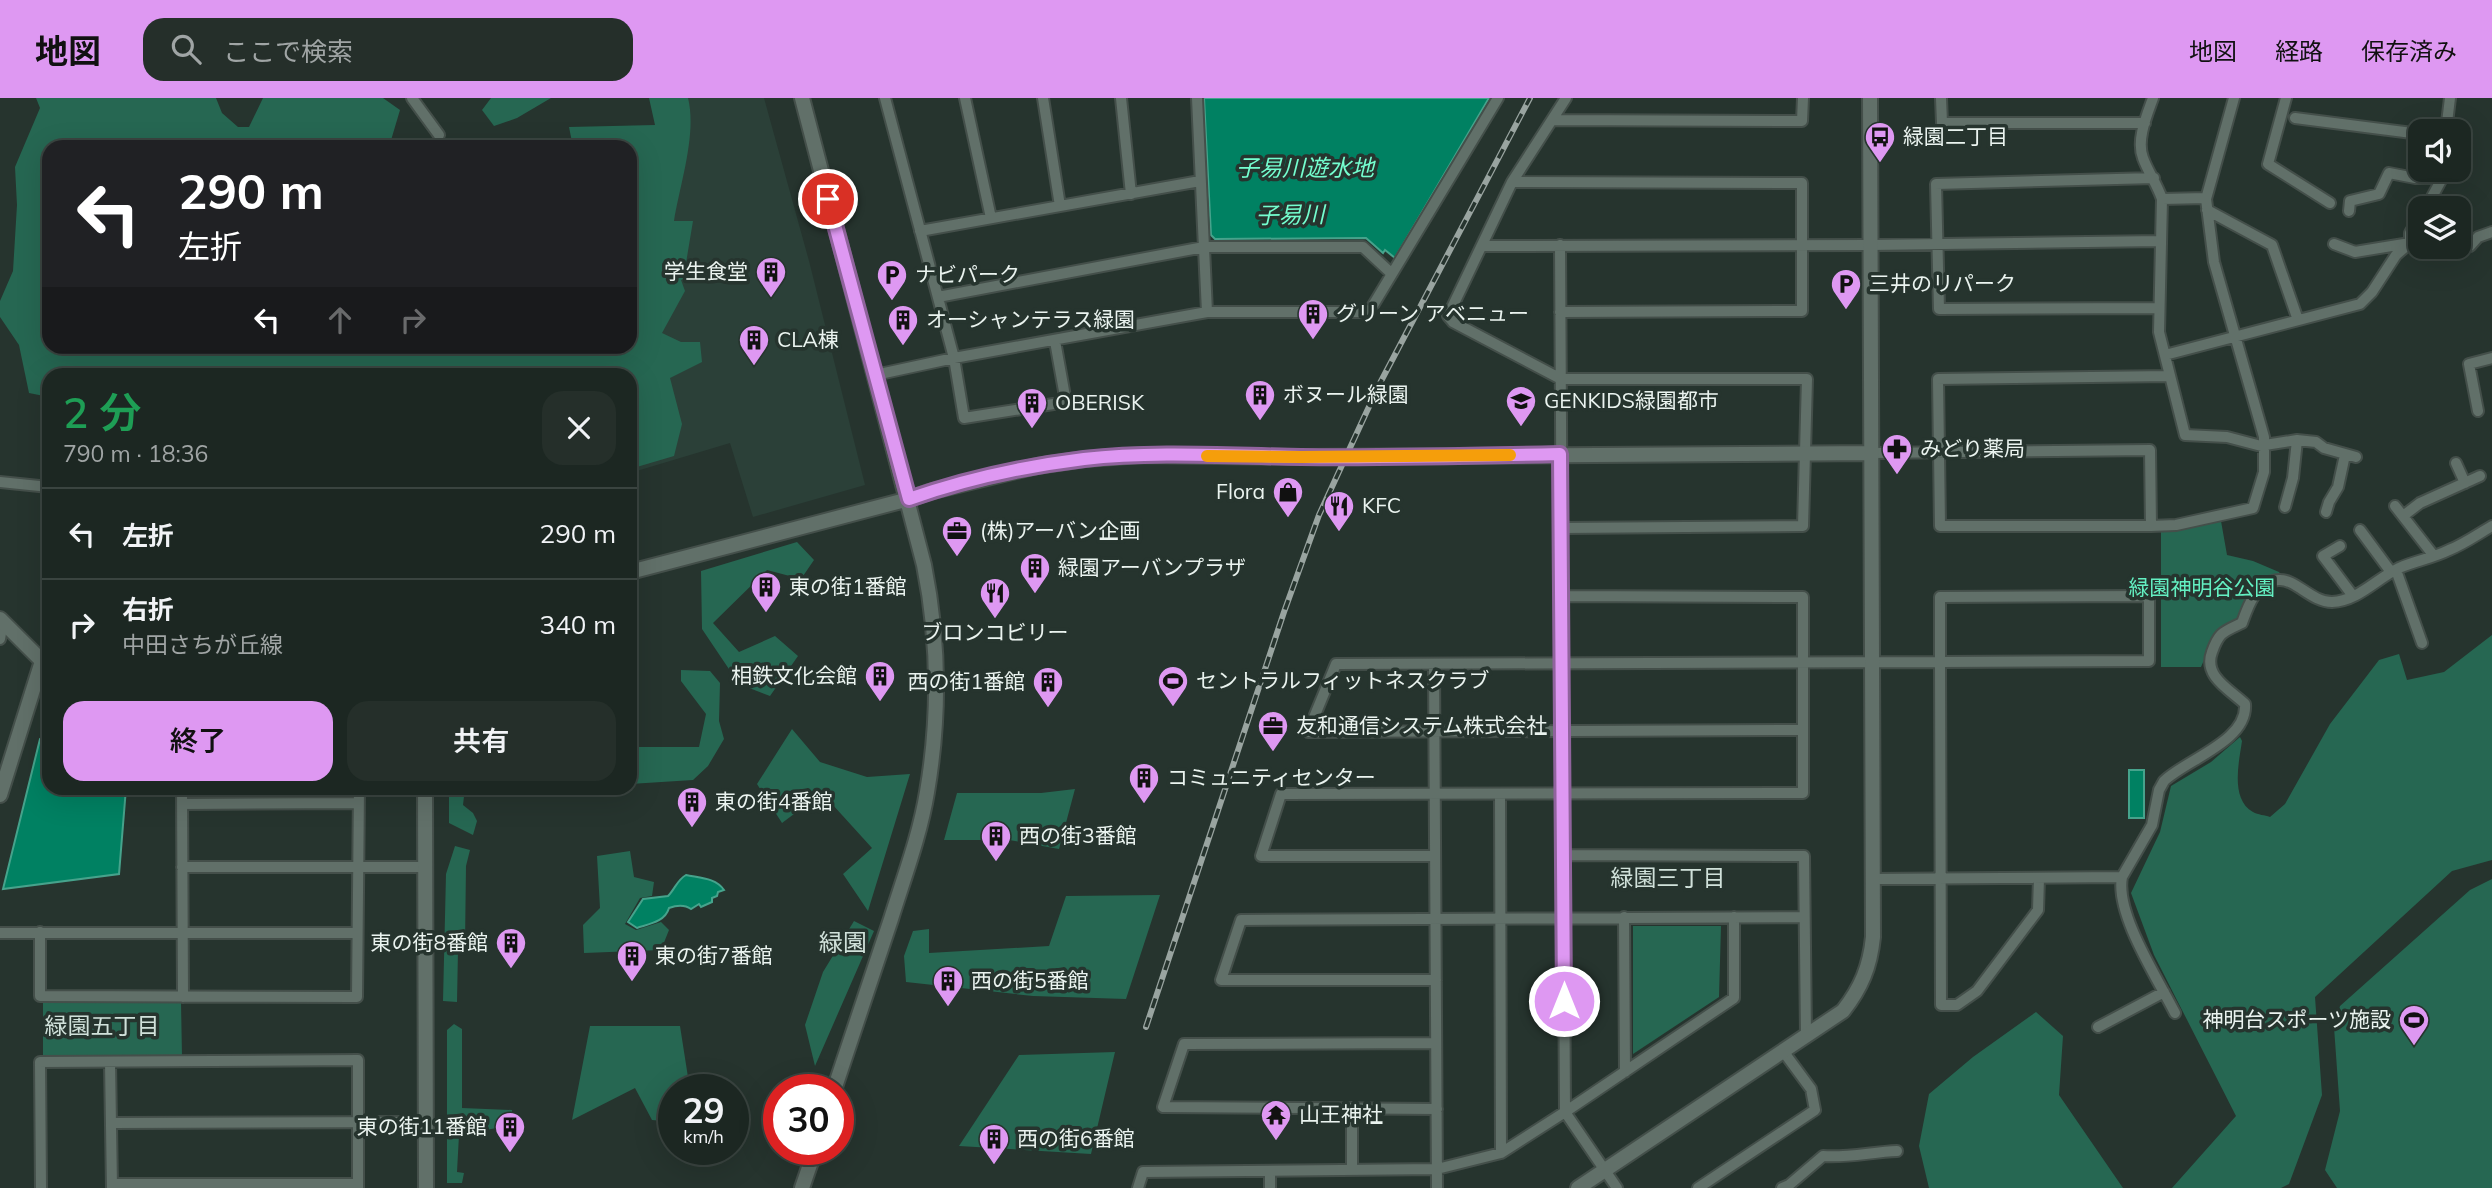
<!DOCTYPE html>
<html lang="ja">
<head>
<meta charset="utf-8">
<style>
  :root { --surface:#1c2722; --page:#252f2a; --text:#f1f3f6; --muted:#a0a5a5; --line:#3a4440; --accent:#de98f2 }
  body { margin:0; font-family:Mulish,"Noto Sans JP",sans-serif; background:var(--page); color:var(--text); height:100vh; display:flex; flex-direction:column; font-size:26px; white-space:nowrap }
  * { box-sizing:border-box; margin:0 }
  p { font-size:23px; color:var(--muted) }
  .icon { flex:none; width:38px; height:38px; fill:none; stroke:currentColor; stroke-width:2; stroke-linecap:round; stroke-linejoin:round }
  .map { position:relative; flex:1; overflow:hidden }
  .drawer { position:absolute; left:42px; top:270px; width:595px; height:427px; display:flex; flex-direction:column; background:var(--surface); border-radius:21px; box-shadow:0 7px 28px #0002,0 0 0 2px var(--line) }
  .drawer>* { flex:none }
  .banner { position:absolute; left:42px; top:42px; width:595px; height:214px; border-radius:21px; box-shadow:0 7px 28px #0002,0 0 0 2px var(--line); background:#202124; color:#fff; overflow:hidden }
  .controls { position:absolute; left:2408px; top:21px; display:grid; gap:14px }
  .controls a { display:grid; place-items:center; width:63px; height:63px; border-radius:14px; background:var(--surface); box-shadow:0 7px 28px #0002,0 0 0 2px var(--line); font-size:35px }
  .speed { position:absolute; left:658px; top:976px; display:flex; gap:14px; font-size:35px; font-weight:700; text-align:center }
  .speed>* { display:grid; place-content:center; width:91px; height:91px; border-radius:50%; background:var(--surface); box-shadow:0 7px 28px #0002,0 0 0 2px var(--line); line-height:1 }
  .speed small { font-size:18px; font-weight:400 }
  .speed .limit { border:10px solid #d22; background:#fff; color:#111 }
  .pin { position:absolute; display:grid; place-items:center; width:60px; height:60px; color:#fff; margin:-30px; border:4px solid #fff; border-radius:50%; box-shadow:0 2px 7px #0007 }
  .me { position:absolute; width:77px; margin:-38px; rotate:0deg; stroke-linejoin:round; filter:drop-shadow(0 0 5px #0008) }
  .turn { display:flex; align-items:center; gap:24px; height:147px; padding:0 21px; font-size:32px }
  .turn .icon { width:91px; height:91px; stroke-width:2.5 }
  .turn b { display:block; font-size:49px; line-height:60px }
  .lanes { display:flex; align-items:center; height:66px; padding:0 21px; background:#0003; justify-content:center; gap:35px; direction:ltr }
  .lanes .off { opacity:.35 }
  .round { display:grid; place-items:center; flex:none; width:74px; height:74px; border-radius:21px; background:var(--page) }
  .overview { display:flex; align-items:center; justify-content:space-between; height:119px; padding:0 21px }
  h1 { font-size:42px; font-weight:600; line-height:52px; color:#1e9e55 }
  .primary-button { display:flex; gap:14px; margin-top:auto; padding:14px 21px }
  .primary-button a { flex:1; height:80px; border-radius:21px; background:var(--accent); color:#111; font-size:28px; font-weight:600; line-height:80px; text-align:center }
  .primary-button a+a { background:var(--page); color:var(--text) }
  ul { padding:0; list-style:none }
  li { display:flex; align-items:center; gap:21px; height:91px; padding:0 21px; border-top:2px solid var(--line) }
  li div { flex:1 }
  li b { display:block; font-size:26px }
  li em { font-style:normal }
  header { display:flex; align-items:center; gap:42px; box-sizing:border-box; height:98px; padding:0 35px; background:var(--accent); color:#111 }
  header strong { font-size:33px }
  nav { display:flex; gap:38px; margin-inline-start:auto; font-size:24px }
  .search { width:490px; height:63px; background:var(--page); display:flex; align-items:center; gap:18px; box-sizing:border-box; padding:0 24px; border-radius:21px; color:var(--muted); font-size:26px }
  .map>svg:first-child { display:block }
  .built { fill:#2b4038 }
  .green { fill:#266752 }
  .water { fill:#008162; stroke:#46a38c; stroke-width:2 }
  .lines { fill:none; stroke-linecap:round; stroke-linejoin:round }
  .minor-casing { stroke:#444f4a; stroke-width:14 }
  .tertiary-casing { stroke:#444f4a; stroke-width:18 }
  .minor { stroke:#617069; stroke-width:10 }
  .tertiary { stroke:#617069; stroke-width:14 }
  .rail-casing { stroke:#99a4a0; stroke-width:6 }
  .rail { stroke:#26342e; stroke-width:3.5; stroke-dasharray:10; stroke-linecap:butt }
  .route-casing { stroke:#90639d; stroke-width:18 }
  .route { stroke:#de98f2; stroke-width:12 }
  .slow { stroke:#f59e0b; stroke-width:12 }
  .labels { text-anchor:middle; stroke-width:7; stroke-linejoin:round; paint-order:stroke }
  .poi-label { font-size:21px; fill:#eaf3ef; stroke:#26342e; text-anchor:start }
  .park-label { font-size:21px; fill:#63efc1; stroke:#26342e }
  .water-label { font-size:23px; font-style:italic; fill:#74fecf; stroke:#26342e }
  .neighbourhood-label { font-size:23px; fill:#d0e1da; stroke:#26342e }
  .quarter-label { font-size:24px; fill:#d0e1da; stroke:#26342e }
</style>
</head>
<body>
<header>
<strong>地図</strong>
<div class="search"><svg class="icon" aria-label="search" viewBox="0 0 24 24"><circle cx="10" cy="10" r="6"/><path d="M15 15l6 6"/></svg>ここで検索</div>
<nav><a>地図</a><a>経路</a><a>保存済み</a></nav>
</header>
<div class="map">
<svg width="2492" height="1090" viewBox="0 0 2492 1090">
  <rect width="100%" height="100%" fill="#26342e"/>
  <path class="built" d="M659,0h105l45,163 56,224 -112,32 -23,-74 -100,30v-99h-32l32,-28 26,-163z"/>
  <path class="green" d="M36,0h180l6,15 16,14h11l14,-29h120l17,12 -11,37h-340v199h581v-199h-48l-10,-5 -3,-15 86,-2 -6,-27h39c9,36 -8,86 -14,123h19l-7,42 5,13 -10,4 4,11 -23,42 19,9h19l2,20 -32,16 12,46 -8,32 -44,13v-95h-325l-13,-7 -7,7h-236v23l-20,-4 -10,-48 -19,-28v-16l13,-30 4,-66 -2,-38 25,-59z
    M491,0h60l-34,20 -23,8 -12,-16z
    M2221,423l6,34 26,6 26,11 2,3 -30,16 -13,28c-33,16 -23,19 -37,48h-40v-136z
    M797,444l17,18 -13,19 -34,-9 -54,53 26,29 36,-16 23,20 -28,40 -31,-12 -37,-55 -1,-58z
    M2492,537v225l-40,11 -137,126 7,98 -33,89 -8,4h-109l64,-72 -82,-161 -23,-62 29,-61 11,-46 40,-24 29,-25 2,4c-3,21 -12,58 11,71 5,3 12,3 17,5l15,-13 45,-80 49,-64 20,-6 8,26 37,-8z
    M681,572l29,1 10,12 -1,38 5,18 -16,27 -15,14 -63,4v-37h69l7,-33 -25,-33z
    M792,631l28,33 47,15 43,-3 -42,137 -25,-37 29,-26 -50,-55 -40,30 -25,-39z
    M449,690h16l-2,17 10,8 4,8 -4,14 -24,-12z
    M1075,691l-16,60 -50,-9h-65l13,-47h84z
    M455,748l15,4 -4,16 -1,78 -7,6 -1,52 -14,-1 3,-127z
    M630,753l4,26 20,5 -2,14 -12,2 -15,26 11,6 25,-8 8,8 -8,20 -77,3 -1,-28 17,-17 -3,-52z
    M2492,781v309h-155l-12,-18 15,-59 -6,-84 6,-21 130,-116z
    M1160,797l-34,104 -93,-3 -127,-14 -2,-26 9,-25 16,-2v24l120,-7 17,-50z
    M854,823l20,10 -59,135 -10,-41 18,-53z
    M1633,828h88l-2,71 -86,57z
    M43,903l138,1 1,54 -139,1z
    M2036,914l27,24 -4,59 64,93h-194l-10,-42 10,-52 44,-37z
    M454,926l8,5v79l50,2v15l-53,10 -2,37 7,1 -2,10h-15v-153z
    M590,928h90l10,64h-16v32l-22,-2 -17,-32 -63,32z
    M1115,954l-24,102 -132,-8 60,-91z"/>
  <path class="water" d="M1204,0h285l-94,160 -10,-8 -2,3 -17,-15 -151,1 -4,-4z
    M49,633v57h77l-7,86 -116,15 37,-150z
    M2129,672h15v48h-15z
    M686,777c14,3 30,3 38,15l-6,2 -1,4 -5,2v4l-11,5 -2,-3 -8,5c-7,-5 -14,-4 -22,-1 -4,14 -20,16 -32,20l-9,-6 15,-23 25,-3c7,-7 9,-16 18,-21z"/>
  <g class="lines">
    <g class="minor-casing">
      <path id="minor" d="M412,0l27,37
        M885,0l69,260 10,60 102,-16 -11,-61
        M965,0l26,120
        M1043,0l17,108
        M1121,0l10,96
        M1197,0l10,214
        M1941,0l1,25h203
        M2153,0c-6,17 -17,42 -10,60 5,14 14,26 19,41l-3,133 26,103 42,2 38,10
        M2286,0l-18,66 62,39
        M2295,20l125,16
        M1552,22l250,1 1,-23
        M2446,33l4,-33
        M2154,80l-218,6 3,125 220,-1
        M1512,84l290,1v128l-242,1
        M2162,101l44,-1
        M2426,110l19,-35
        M2207,112l65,35 26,75
        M2349,113l1,-10 29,-7 10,-21 26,5 28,-1
        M920,133l280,-50
        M2334,146l21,8 55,-9v-10l10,-17
        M1560,147l5,867 52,76
        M1482,148l388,-1 290,-4
        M2459,148h11l8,-9 14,-5
        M938,199l266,-50h159l29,27
        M2165,257l195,-51 12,-12 24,-37 14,-12h10
        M875,277l79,-17 253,-46h162l129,-214
        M2170,278l-232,3 2,147h211l25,-1 77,-17 11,-36v-35l-50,-175 -8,-63 28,-101
        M2478,313l-9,-47 23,-6
        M2265,347l32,-5 19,2 8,6 32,9
        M1871,355l279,-3 1,76
        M2456,365l9,20
        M0,384l49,5
        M2395,408l39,50
        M2285,409l8,-29 4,-38
        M2326,414l3,-10 9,-15 7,-32
        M2403,418l17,-13 60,-27
        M1561,430l242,-2 4,-147h-246l-108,-57 -5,-6 64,-134 54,-84
        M2360,432l31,42
        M2340,448l-17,10 30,40
        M2396,472l26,73
        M2149,498v65l-209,1v-65z
        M0,541l3,-17
        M1434,566l3,524
        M1803,632l-495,2 28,-68 604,-2 1,343h16l20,-14 61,-81 1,-32
        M182,690l1,209
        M1500,696l1,359
        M182,706l176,-1
        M1563,757l241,1 2,180
        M1435,758h-174l20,-62 522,-1v-196l-242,-1
        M182,769h243
        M1872,781l250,-2
        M1624,819l1,155
        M40,834v64l317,1 2,-209
        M0,835h357
        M1436,882h-215l20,-60 563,-3
        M2175,915c-17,-34 -60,-99 -53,-136l30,-52 7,-35 5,-9c23,-22 84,-40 81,-77 -16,-15 -42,-28 -33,-52 7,-20 11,-20 30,-29 6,-17 14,-41 36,-43 17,-2 33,22 54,22 26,-1 44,-23 67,-34 16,-7 34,-10 50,-18 15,-6 29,-16 43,-24
        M2098,929l66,-35
        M1436,945l-252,1 -21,63 274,2
        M110,964l2,126
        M112,1025l314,-1
        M1352,1072v-62
        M1270,1073v17
        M112,1086h246
        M41,1090l-1,-126 318,-2v128
        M1138,1090l5,-16 294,-3 64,-16 64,-41 169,-114v-81
        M1698,1090l117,-78 -4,-21 -28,-38
        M1782,1090l7,-3 34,-29c24,2 49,-4 74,-5"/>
    </g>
    <g class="tertiary-casing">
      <path id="tertiary" d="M802,0l122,467c15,75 16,151 3,227 -7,43 -23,85 -36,127 -19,57 -38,114 -57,171
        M630,474l279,-73 20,-7 108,-26 48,-7 56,-4 160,2 570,-4
        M0,521l42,42h7
        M425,690l1,400
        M0,697l42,-134
        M802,1090l13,-38
        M1578,1090l265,-177c18,-23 27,-44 30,-74l-3,-839"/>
    </g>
    <use href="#minor" class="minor"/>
    <use href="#tertiary" class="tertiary"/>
    <g class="rail-casing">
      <path id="rail" d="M1146,929l138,-415 35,-97 60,-130 151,-287"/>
    </g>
    <use href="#rail" class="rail"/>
  </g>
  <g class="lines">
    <g class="route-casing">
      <path id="route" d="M828,101l81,300c54,-19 118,-33 175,-40 71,-8 145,-3 217,-2 86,1 173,-1 259,-3l4,547"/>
    </g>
    <use href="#route" class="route"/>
    <path class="slow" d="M1207,358l94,1 209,-2"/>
  </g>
  <defs>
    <g id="bus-pin" transform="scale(1.575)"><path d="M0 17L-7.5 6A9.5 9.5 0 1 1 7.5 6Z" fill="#de98f2" stroke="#26342e"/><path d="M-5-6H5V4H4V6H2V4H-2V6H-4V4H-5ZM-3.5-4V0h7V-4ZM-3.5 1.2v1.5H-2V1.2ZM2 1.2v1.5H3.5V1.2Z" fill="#111"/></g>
    <g id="building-pin" transform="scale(1.575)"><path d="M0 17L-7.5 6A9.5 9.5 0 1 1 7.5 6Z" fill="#de98f2" stroke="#26342e"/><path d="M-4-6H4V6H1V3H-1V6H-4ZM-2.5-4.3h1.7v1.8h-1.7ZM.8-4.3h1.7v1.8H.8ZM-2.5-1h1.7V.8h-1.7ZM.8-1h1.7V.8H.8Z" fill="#111"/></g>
    <g id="parking-pin" transform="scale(1.575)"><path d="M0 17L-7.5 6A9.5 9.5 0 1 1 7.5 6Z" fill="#de98f2" stroke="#26342e"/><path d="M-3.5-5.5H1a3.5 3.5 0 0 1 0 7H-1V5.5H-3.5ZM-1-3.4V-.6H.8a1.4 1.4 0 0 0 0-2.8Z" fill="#111"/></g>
    <g id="school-pin" transform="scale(1.575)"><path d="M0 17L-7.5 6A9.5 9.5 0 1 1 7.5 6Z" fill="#de98f2" stroke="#26342e"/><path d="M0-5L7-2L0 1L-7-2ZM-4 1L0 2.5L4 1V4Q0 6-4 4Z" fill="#111"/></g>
    <g id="pharmacy-pin" transform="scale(1.575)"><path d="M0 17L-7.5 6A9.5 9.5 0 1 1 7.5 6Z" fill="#de98f2" stroke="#26342e"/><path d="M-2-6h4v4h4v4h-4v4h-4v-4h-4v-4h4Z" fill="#111"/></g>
    <g id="shop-pin" transform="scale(1.575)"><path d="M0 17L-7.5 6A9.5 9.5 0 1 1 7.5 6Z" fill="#de98f2" stroke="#26342e"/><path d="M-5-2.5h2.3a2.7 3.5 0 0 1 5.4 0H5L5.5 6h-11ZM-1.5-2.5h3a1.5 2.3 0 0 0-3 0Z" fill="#111"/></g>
    <g id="restaurant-pin" transform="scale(1.575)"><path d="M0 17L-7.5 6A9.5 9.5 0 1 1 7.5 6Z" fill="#de98f2" stroke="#26342e"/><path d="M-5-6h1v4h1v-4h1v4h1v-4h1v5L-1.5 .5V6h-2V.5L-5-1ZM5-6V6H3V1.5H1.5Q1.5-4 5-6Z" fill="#111"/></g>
    <g id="office-pin" transform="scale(1.575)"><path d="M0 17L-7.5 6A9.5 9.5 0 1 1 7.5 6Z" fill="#de98f2" stroke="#26342e"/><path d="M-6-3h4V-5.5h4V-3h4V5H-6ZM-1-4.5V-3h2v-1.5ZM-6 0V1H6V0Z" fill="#111"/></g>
    <g id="stadium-pin" transform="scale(1.575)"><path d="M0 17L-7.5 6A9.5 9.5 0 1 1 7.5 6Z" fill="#de98f2" stroke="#26342e"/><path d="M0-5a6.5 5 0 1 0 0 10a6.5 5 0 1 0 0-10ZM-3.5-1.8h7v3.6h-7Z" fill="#111"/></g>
    <g id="temple-pin" transform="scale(1.575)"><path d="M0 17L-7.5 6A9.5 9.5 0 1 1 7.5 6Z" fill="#de98f2" stroke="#26342e"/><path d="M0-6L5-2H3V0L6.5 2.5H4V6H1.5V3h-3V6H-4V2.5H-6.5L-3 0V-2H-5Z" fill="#111"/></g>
  </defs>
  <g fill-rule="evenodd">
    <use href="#bus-pin" x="1880" y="39"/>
    <use href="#building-pin" x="771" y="174"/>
    <use href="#parking-pin" x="892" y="177"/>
    <use href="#parking-pin" x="1846" y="186"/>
    <use href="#building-pin" x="1313" y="216"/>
    <use href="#building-pin" x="903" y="222"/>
    <use href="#building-pin" x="754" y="242"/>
    <use href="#building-pin" x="1260" y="297"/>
    <use href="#school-pin" x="1521" y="303"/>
    <use href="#building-pin" x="1032" y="305"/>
    <use href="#pharmacy-pin" x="1897" y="351"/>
    <use href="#shop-pin" x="1288" y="394"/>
    <use href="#restaurant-pin" x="1339" y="408"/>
    <use href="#office-pin" x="957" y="433"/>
    <use href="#building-pin" x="1035" y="470"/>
    <use href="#building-pin" x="766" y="489"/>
    <use href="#restaurant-pin" x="995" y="495"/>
    <use href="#building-pin" x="880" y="578"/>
    <use href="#stadium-pin" x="1173" y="583"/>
    <use href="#building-pin" x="1048" y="584"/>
    <use href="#office-pin" x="1273" y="628"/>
    <use href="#building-pin" x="1144" y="680"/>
    <use href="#building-pin" x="692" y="704"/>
    <use href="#building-pin" x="996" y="738"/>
    <use href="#building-pin" x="511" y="845"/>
    <use href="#building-pin" x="632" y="858"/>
    <use href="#building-pin" x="948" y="883"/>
    <use href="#stadium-pin" x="2414" y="922"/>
    <use href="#temple-pin" x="1276" y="1017"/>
    <use href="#building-pin" x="510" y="1029"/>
    <use href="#building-pin" x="994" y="1041"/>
  </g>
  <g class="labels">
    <g class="poi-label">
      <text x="1903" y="46">緑園二丁目</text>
      <text x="748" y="181" text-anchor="end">学生食堂</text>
      <text x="915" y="184">ナビパーク</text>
      <text x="1869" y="193">三井のリパーク</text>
      <text x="1336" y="223">グリーン アベニュー</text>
      <text x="926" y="229">オーシャンテラス緑園</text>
      <text x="777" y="249">CLA棟</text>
      <text x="1283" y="304">ボヌール緑園</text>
      <text x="1544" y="310">GENKIDS緑園都市</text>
      <text x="1055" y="312">OBERISK</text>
      <text x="1920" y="358">みどり薬局</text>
      <text x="1265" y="401" text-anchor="end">Flora</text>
      <text x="1362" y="415">KFC</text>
      <text x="980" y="440">(株)アーバン企画</text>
      <text x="1058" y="477">緑園アーバンプラザ</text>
      <text x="789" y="496">東の街1番館</text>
      <text x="995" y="542" text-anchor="middle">ブロンコビリー</text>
      <text x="857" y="585" text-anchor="end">相鉄文化会館</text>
      <text x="1196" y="590">セントラルフィットネスクラブ</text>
      <text x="1025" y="591" text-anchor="end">西の街1番館</text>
      <text x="1296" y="635">友和通信システム株式会社</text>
      <text x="1167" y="687">コミュニティセンター</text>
      <text x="715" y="711">東の街4番館</text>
      <text x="1019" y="745">西の街3番館</text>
      <text x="488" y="852" text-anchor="end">東の街8番館</text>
      <text x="655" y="865">東の街7番館</text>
      <text x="971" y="890">西の街5番館</text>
      <text x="2391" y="929" text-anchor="end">神明台スポーツ施設</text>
      <text x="1299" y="1024">山王神社</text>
      <text x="487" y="1036" text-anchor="end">東の街11番館</text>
      <text x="1017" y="1048">西の街6番館</text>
    </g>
    <g class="park-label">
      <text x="2202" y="497">緑園神明谷公園</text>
    </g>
    <g class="water-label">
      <text x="1305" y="78">子易川遊水地</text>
      <text transform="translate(1290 117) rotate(-1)" y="8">子易川</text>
    </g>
    <g class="neighbourhood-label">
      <text x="1668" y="788">緑園三丁目</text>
      <text x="102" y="936">緑園五丁目</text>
    </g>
    <g class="quarter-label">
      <text x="843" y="853">緑園</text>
    </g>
  </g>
</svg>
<div class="controls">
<a><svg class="icon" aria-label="sound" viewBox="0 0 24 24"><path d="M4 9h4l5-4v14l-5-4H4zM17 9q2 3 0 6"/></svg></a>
<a><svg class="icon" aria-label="layers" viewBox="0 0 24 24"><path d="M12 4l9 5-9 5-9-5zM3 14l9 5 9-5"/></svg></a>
</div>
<div class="speed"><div>29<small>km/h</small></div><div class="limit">30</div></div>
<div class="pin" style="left:828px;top:101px;background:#d93025"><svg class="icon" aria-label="arrive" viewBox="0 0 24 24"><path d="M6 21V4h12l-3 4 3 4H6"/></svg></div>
<svg class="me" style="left:1564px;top:903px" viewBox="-20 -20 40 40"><circle r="17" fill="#de98f2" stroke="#fff" stroke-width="3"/><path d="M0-11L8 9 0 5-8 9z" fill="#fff"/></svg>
<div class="banner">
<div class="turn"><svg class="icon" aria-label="left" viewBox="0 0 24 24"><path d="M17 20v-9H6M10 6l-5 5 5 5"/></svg><div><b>290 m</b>左折</div></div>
<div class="lanes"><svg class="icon" aria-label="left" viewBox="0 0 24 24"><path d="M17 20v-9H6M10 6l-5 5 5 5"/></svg><svg class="icon off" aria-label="ahead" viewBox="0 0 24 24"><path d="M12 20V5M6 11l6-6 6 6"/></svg><svg class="icon off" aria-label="right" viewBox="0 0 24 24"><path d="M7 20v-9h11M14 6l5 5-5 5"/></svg></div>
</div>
<section class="drawer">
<div class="overview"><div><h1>2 分</h1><p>790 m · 18:36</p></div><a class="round"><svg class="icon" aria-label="close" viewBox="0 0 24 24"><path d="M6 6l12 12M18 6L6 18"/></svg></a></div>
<ul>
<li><svg class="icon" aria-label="left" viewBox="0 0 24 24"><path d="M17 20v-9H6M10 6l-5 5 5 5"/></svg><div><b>左折</b></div><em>290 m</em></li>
<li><svg class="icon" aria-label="right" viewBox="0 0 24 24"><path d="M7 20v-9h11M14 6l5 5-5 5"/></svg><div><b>右折</b><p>中田さちが丘線</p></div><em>340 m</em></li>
</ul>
<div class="primary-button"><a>終了</a><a>共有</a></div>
</section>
</div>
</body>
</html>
